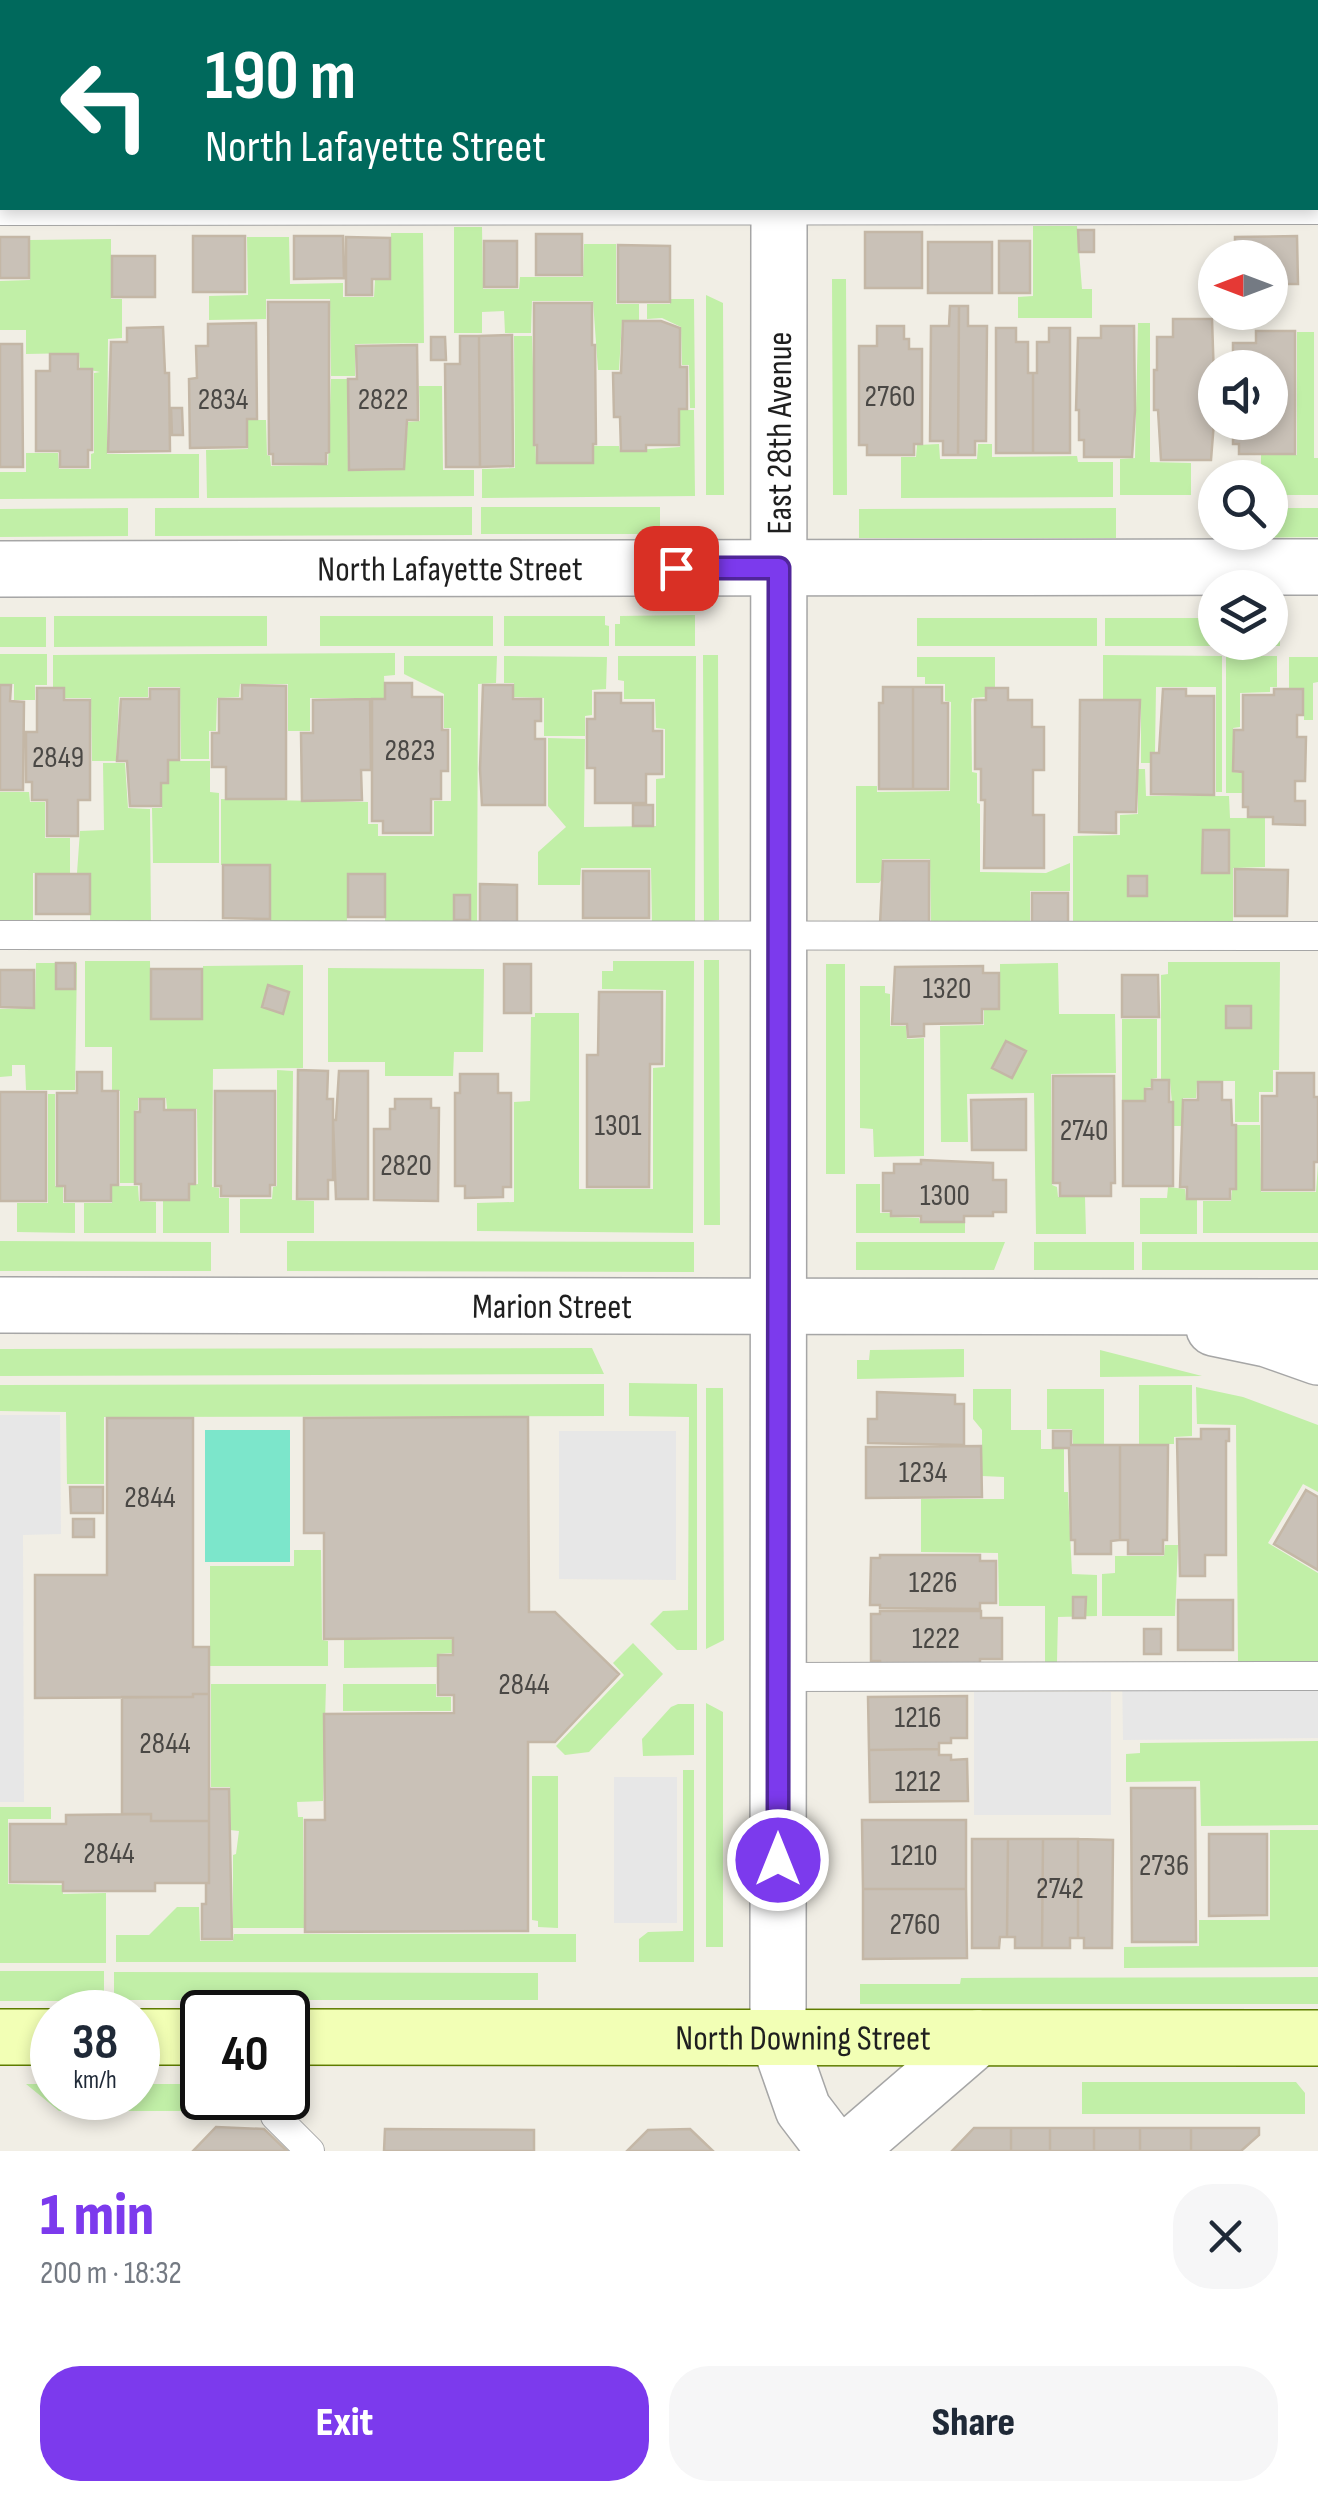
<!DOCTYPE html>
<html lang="en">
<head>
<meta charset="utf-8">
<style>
  :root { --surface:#fff; --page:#f6f6f7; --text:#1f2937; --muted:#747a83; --accent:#7c3aed }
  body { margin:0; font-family:"Sofia Sans Condensed",sans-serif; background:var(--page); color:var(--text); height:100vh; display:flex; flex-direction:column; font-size:38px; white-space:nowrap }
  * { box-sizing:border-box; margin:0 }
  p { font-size:32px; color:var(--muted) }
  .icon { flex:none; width:55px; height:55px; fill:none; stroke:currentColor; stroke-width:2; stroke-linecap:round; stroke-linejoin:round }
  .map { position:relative; height:2151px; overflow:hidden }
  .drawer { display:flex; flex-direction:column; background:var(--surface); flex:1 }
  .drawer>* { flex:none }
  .guide { position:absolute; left:0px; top:0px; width:1320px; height:210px; box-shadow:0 5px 15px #0003; background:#00695c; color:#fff; overflow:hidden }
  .needle { width:65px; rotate:270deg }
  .tools { position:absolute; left:1198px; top:240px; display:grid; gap:20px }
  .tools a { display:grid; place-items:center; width:90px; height:90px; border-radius:50%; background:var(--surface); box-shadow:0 5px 15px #0003; font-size:50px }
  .speed { position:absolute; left:30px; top:1990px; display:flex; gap:20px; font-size:50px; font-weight:700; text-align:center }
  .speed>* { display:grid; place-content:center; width:130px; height:130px; border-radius:50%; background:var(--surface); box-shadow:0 5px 15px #0003; line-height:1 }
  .speed small { font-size:25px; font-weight:400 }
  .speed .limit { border:5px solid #111; border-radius:15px; background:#fff; color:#111 }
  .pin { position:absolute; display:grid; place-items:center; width:85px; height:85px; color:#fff; margin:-42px; border-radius:20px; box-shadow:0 5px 15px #0006 }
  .me { position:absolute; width:110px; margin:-55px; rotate:0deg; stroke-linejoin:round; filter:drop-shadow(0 0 8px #0008) }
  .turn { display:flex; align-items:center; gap:35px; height:210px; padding:0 40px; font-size:45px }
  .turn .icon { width:130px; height:130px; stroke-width:2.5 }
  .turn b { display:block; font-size:70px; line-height:85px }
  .round { display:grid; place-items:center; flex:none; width:105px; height:105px; border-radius:40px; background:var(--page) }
  .head { display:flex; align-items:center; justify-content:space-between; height:170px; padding:0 40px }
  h1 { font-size:60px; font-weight:800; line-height:75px; color:var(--accent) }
  .button { display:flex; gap:20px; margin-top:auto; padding:20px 40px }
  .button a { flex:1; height:115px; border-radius:40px; background:var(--accent); color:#fff; font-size:40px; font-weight:800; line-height:115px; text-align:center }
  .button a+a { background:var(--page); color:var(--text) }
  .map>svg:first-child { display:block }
  .grass { fill:#c1efa7 }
  .pitch { fill:#7ce6cb }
  .parking { fill:#e7e7e7 }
  .building { fill:#c9c1b7; stroke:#c4b7a6; stroke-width:2.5 }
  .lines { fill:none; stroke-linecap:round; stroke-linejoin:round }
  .service-casing { stroke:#a6a6a6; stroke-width:30 }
  .minor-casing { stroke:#a6a6a6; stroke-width:58 }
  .tertiary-casing { stroke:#a6a6a6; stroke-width:58 }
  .secondary-casing { stroke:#5f7c00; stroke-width:58 }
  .service { stroke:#fff; stroke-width:28 }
  .minor { stroke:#fff; stroke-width:55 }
  .tertiary { stroke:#fff; stroke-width:55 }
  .secondary { stroke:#f2ffb5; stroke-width:55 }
  .route-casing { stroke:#51269a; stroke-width:25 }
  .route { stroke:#7c3aed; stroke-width:18 }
  .labels { text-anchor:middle; stroke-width:10; stroke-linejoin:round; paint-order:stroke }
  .number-label { font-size:30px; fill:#4a4845 }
  .street-label { font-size:35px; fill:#1f1f1f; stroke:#fff }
</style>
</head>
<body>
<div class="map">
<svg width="1318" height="2151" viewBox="0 0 1318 2151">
  <rect width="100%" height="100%" fill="#f1eee5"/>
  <path class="grass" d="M1033,226h44l5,63h10v29h-74v-21l15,-1z
    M454,227h28l1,62h36l1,-12h63l1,-33h32v60h23v16l-17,1 -3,49h-21l-5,-69h-61l-1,32h-26l-1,-22 -22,1v21h-28z
    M391,233h32l1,110 -69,1v32h-24l-1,-77h-64v20l-57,1v-24l39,-1 -1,-58h42l1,47 53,-1v14h31l1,-17h16z
    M111,239v60h11v39l-14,1 -1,115h92v44l-199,1v-27h26v-19h32l1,16h32v-15l3,-1v-80l6,-1 -20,-4 -1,-15 -53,1v-24h-26v-49l30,-1 -1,-40z
    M832,279h14l1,216h-14z
    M706,295l17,8 1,192h-18z
    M670,299h24l1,109h-5l-1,-43h-7l-1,-38 -19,-9 -15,1v-15h23z
    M1138,323h12v139l41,1v32h-71v-36l15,-1z
    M1297,332h17v126h4v37h-48v-17l-9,-1v-22h36z
    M514,336h18l4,128h57l1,-18h25l1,5 60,-4v-37h14l1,86 -213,2v-29l33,-1z
    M331,379h16l1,92 56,-1 4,-48 12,-1 -1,-35h23l1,84h31v26l-267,2 -1,-48 42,-1v-29h18l1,35 3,1 1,10 57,-1z
    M939,444l1,15h37l1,-15h14v13l85,-1 1,6h35v35l-212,1v-41h15l1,-12z
    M472,507v28l-317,1v-28z
    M481,507h179v27h-179z
    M128,508v28l-128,1v-28z
    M1116,508v30h-257v-29z
    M1270,508h48v29l-85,1v-5l37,-1z
    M695,615v31h-80v-22h5v-8z
    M54,616h213v30l-213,1z
    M320,616h173v30h-173z
    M504,616h101v9l4,1v20h-105z
    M0,617h46v30h-46z
    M917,618h180v28h-180z
    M1105,618h110v24h55v-24h10v28h-175z
    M395,653v22l-11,1 1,22h-75v33h-22v-47h-48l-1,13 -22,1 -1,33h-7v28h-28l-1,-72h-32v10h-29l-3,64h-24l-1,-63h-26v-11h-12v-32z
    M0,654h47v31h-12v15h-21v-16h-14z
    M703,655h15l1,265 -15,1z
    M1103,655l119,1v136h-6v-105h-60l-1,65h-5v11h-9v-63l-38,-1z
    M404,656h93l-1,27 -18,1 -1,243h-92v-54l-38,1v47h-77v-55l-49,-1v-66l147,3v22h10v12h56v-35h17v-73h-7v-34l-40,-20z
    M504,656l103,1 -1,32 -14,1v25l-7,1v20h-41v-38l-30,-1v-14h-10z
    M618,656h78l-1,269h-43l-1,-57h-70l-1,17h-42v-33l28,-25 -18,-21v-68l37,1 -1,88 72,-1v-47l9,-1v-49l-9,-1 -1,-29h-31v-18l-6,-1z
    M1226,656h51v31h-7v5l-30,1v34l-7,1v44l9,1v20h-16z
    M917,657h78v30h-10v10l-13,1 -1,6 1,68 5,1v30l3,1v68l66,1 24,-10v28h-40v34l-99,1 -1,-67h-48v20l-3,4h-23v-97h21v6l73,-1 1,-89 -6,-1v-17h-20v-7h-8z
    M1289,657h29v25l-5,1v37h-9v-32h-15z
    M169,761h41v31l9,1v70h-66l-1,-55h10v-24h7z
    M103,763h22l3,45 22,1 1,115h-61v-50l-13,-1 3,-42 24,-1z
    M1138,769h7l1,27h83l1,22h35v49l-32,1v59h-160v-91l47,-1v-20l18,-1z
    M0,792h29l1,10h15v36h25v35h-37v50h-33z
    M704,960h15l1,265h-16z
    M85,961h65l1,59h52v-54l100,-1v103l-90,1 -1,118 7,1v10h10v35h-66v-32h27v-16l8,-1 -1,-75h-30l-1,-11h-28v12l-4,1v72h-14v-92l-8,-1v-43h-27z
    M613,961h81l-1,272 -216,-2v-28l37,-1v-100l16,-1 1,-84h4v-4h44v176h74v-121l12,-1 1,-77 -64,-1v-18h11z
    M1168,962h112l-1,108h-6v22h-14v30h-24v-41h-38l-1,17h-13v28h-9l-4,-45 -9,-1v-105l7,-1z
    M36,963h41l-2,127h-49l-1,-25h-13v11l-12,1v-68l35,-1z
    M1058,963l1,51h56l1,59 -65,1 1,111 5,2 1,10h27l1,37h-50l-2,-141 -67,1 1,48h-27l-1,-116 44,-1v-15l16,-1v-45z
    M826,964h19v210h-19z
    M328,968l156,1 -1,83h-29l-1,24h-68v-14h-57z
    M860,986h25v7l5,1v32h16l1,13 17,-1v118l-50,1 -1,-28 -13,-1z
    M1122,1019h35v59l-6,1v8l-7,1v12h-22z
    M277,1070l16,1 -1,129 22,1v32h-74v-34h32l1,-12 4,-1z
    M48,1094h7v92l8,1v16h12v30l-58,-1v-29h31z
    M1237,1125h23l1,67h55l2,-28v69h-115v-32h28l1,-11h5z
    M856,1184h24v29h10v4l29,1 1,5h45v10h-109z
    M112,1186h26l1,15 17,1v31h-72v-30h28z
    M1168,1187l17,2 1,10h11v35h-57v-36h27z
    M0,1241l211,1v29h-211z
    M287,1241l407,1v30l-407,-1z
    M856,1242h149l-11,28h-138z
    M1034,1242h100v28h-100z
    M1142,1242h176v28h-176z
    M592,1348l12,26 -604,2v-27z
    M964,1349v28l-107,2v-19h12l1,-10z
    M1100,1350l102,26 -102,1z
    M629,1383l68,1v266h-20l-27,-26 13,-13 25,-1 1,-193 -60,-1z
    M604,1384v32l-500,1v67h-37l-1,-72 -66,-1v-26z
    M1139,1385h53v51l-18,1v7h-35z
    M1196,1387l47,10 75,28v67l-15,-8 -35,59 50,30v89h-80l-2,-237 -39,-1z
    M706,1388h17l1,252 -18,9z
    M973,1389h38v41h30v19h23v43h4l4,82 25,1v41l-39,1 -1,45h-12v-56h-46l-1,-53 -77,-1v-53h83v-22l-22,-1v-46l-9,-11z
    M1047,1389h57v55h-31l-1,-15h-25z
    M1165,1545h13l-3,71h-73v-42l13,-1v-17h49z
    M294,1550h27l1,90 6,1v25h-118v-100h84z
    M344,1640h109v13l-16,1v13l-93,1z
    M633,1643l30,31 -74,78 -24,3 -9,-9 68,-71 -11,-12z
    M211,1684h115l-3,117 -26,1 1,15h5l1,111h-71v-73l3,-1 3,-23 -9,-1v-43h-19z
    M343,1684h93v13h15v14h-108z
    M706,1703l17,9v235h-17z
    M678,1704h16v51l-51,1 -1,-17 29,-32z
    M1318,1741v84l-117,1 -1,-45 -74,1v-28l14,-1v-10z
    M683,1770h11v192h-55v-23l9,-7 35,-1z
    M532,1776h26v152l-20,-1v-6l-6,-1z
    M0,1807h51v12h-43v65l54,1 1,9 43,-1v70h-106z
    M1270,1830h48v137l-194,1v-21l75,-1v-26h71z
    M177,1907h22l1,34h33l1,-7h342v28h-460v-27h33z
    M0,1971h104v30h-104z
    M114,1972l424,1v27h-424z
    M1318,1977v27h-458v-20h100l1,-6z
    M1296,2082l9,11v21h-223v-32z
    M26,2084h26v14h86v-14h64l2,27h-145z"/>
  <path class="pitch" d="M205,1430h85v132h-85z"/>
  <path class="parking" d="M0,1415h60l1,119 -38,1 1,267h-24z
    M559,1431h117v149l-117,-1z
    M1318,1669v69l-195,2 -1,-69z
    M974,1692h137v123h-137z
    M614,1777h63v146h-63z"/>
  <path class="building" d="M1078,230h16v22h-15z
    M865,232h57v56h-57z
    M536,234h46v41h-46z
    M193,236h52v56h-52z
    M294,236h49l1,42 -50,1z
    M1297,236l1,48h-28v-26h-35v-21z
    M0,237h29v41h-29z
    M346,237l44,1v41h-18v16h-26z
    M484,241h33v46h-33z
    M999,241h31v52h-31z
    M928,242h64v51h-64z
    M618,245l52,1v56h-52z
    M112,256h43v41h-43z
    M268,302h61v150l-3,1v11h-53v-10h-4z
    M534,303h58v42h3l1,99h-3v19h-56v-18h-3z
    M950,306h9l-1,149h-15v-14h-13l1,-115h18z
    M959,306h9v20h19l-1,115h-11v14h-17z
    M1173,319h39l3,90 -4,51h-50l-3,-50h-4v-40h3v-33h16z
    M623,321h38l19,7v39h7v42h-8v36h-33v6h-25l-1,-34h-6l-1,-44h8z
    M256,323l1,96h-10v28l-57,1 -1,-69 8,-1 -1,-32h12v-22z
    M877,326h27v13h5v10h13v95h-8v11h-47v-10h-8v-99h18z
    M1101,326h33l1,84 -3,47h-48v-17h-5v-30h-3l2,-72h23z
    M163,327l2,46h4l1,78 -62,1 3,-110h16v-14z
    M996,328h20v14h12v31h5v80h-37z
    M1049,328h21v125h-37v-80h4v-31h12z
    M1256,331h39v123h-56v-10h-6v-22h37v-54h-37v-25h23z
    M512,335l1,131 -33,1 -1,-131z
    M460,336h19l1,131h-34l-1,-103h15z
    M431,337h14l1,23h-15z
    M0,344h22l1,123h-23z
    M417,345l1,75h-11l-3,49 -55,1 -1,-91h9l-1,-33z
    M50,354h28v15h14v81h-4v17h-28v-16h-24v-80h14z
    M171,408h11l1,27h-11z
    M385,683h27v14h30v33h6v41h-7v28h-10v34h-48v-12h-11v-122h13z
    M0,685h11l-1,16 14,1 -1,88h-23z
    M242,685l44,1v113h-60v-32h-14v-34h7v-34h23z
    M483,685h30v14h28v22h-6v18h10v66h-63l-2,-36z
    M883,687h30v102h-34v-86h4z
    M913,687h29v16h6v86h-35z
    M37,688h27v12h26v100h-12v36h-31v-36h-15v-18h-6v-50h11z
    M986,688h22v12h24v27h12v43h-11v45h11v53h-60l1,-68h-4v-31h-6v-69h11z
    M150,689h29v71h-11v23h-7v23h-31l-3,-45h-10l4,-62h29z
    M1163,689h23v7h28v99l-63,-1v-41h8z
    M1274,689h29v26h-6v22h9l-1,44h-10v20h10v24l-32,-1v-7h-25v-10h-5v-35l-10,-1 1,-41h9v-35h31z
    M595,693h26v10h32v28h9v43h-16v29h-51v-35h-8v-49h8z
    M370,699l1,71h-10l1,30 -60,1 -1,-68h12v-33z
    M1080,700h60l-4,112h-20v21l-37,-1z
    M633,805h20v21h-20z
    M1203,830h26v43h-27z
    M883,861h46v64h-49z
    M223,865h47v54l-47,-1z
    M1235,869l53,1 -1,46h-52z
    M583,871h66v47h-66z
    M36,874h54v40h-54z
    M348,874h37v43h-37z
    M1128,876h19v20h-19z
    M480,884l37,1v42h-37z
    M1032,893h36v31l-36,1z
    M454,895h16v25h-16z
    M56,963h19v26h-19z
    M504,964h27v49h-27z
    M983,966v7h16v36h-17v14l-58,1v12l-16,1 -1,-13h-15l3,-57z
    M151,969h51v50h-51z
    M0,970h34v38l-34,-1z
    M1122,975h36l1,42h-37z
    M268,985l21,7 -6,22 -21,-7z
    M599,992h63v72h-12l-1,123h-62v-132h11z
    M1226,1006h25v22h-25z
    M1006,1041l20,10 -14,27 -20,-10z
    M298,1070l30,1 -1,28h6v81h-5v19h-31z
    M339,1071h29v128h-32l-3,-79h3z
    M77,1072h25v19h16v94h-7v16h-46v-15h-8v-93h20z
    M1277,1073h37v24h4v65h-4v28h-52v-94h15z
    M460,1074h38v19h13v94h-8v10l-38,1v-12h-10v-93h5z
    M1053,1076h61l1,107h-4v13h-51v-13h-7z
    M1152,1080h17v22h4v84h-50v-85h22v-12h7z
    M1198,1082h24v18h9l1,25h4v64h-6v10h-43v-12h-7l3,-87h15z
    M215,1091h60v94h-5v11h-49v-10h-6z
    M0,1092h46v109h-46z
    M140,1099h24v11h31v74h-6v16h-48v-16h-6v-72h5z
    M395,1099h36v9h8l-1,93 -64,-1v-71h16v-20h5z
    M1026,1099v51h-54l-1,-50z
    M921,1160l72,3v17h13v32h-13v4h-29v6h-43v-6h-30v-5h-8v-38h11v-9h27z
    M877,1392l78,3v9h9v41l-96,-2v-24h9z
    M528,1417l1,195h26l64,62 -64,68h-27v189l-223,1v-112h20l-1,-106 130,-1v-18h-16v-40h15v-17l-129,1v-106h-20v-115z
    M107,1418h86v229h16v47h-16v3l-158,1v-123h72z
    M1201,1429h28v12h-3v114h-21v21h-25l-3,-137h24z
    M1053,1431h18v14h49v95l-9,1v13h-36v-14h-4l-2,-92h-16z
    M1120,1445h48l-1,95h-4v14h-35v-14h-8z
    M981,1446l1,51 -116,1v-51z
    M70,1487h33v26h-32z
    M1306,1490l12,7v73l-44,-26z
    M73,1519h21v18h-21z
    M880,1555h100v6h16v42h-16v6l-100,-1v-3h-10l1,-47h9z
    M1073,1597h13l-1,21h-12z
    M1178,1600h55v50h-55z
    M880,1611h101v7h21v41h-22v6h-100v-4h-9v-47h9z
    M1144,1629h17v25h-17z
    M193,1694h16v127h-58v-7h-29v-117h71z
    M967,1696v42h-16v5h-12v6l-70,1 -1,-53z
    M939,1749v6h12v5l16,-1 1,42 -98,1 -1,-52z
    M1131,1788h64l1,154h-64z
    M209,1789h20l3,150h-30v-35h4v-21h3z
    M151,1814v7h58v62h-54v8h-92v-9h-53v-58h56v-9z
    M862,1820h104v69h-103z
    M1209,1834h58v81l-58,1z
    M972,1839h36l-1,98h-7l-1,11h-27z
    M1008,1839h35l-1,109h-27v-11h-8z
    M1043,1839h35v99h-8v10h-28z
    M1078,1839l35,1 -1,108h-28v-10h-6z
    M863,1889h103l1,69 -104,1z
    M216,2127l48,2 23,22h-94z
    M974,2128h37v23h-59z
    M1011,2128h39v23h-39z
    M1050,2128h44v23h-44z
    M1094,2128h46v23h-46z
    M1140,2128h51v23h-51z
    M1191,2128h68v7l-18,16h-50z
    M385,2129l149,1v21h-150z
    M690,2129l23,22h-86l21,-21z"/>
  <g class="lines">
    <g class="service-casing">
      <path id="service" d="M0,211l1318,-1
        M0,935l1318,1
        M778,1677l540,-1
        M275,2098v18l35,35"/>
    </g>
    <g class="minor-casing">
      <g id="minor">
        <path id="s1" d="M0,569l1318,-2"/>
        <path id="s2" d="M0,1305l1318,2"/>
        <path d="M1214,1328l53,11 51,18"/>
        <path d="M778,2038l25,71 32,42"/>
        <path d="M847,2151l131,-113"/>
      </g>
    </g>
    <g class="tertiary-casing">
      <g id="tertiary">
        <path d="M780,2v-2"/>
        <path id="s3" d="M778,2038l1,-1830"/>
      </g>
    </g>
    <g class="secondary-casing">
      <g id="secondary">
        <path d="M0,2037h52"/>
        <path d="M138,2037h64"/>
        <path id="s4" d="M288,2037l1030,1"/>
      </g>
    </g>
    <use href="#service" class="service"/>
    <use href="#minor" class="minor"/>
    <use href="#tertiary" class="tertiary"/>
    <use href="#secondary" class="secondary"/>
  </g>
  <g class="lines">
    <g class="route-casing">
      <path id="route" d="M676,568h103l-1,1292"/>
    </g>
    <use href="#route" class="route"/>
  </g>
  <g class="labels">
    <g class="number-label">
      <text x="890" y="406">2760</text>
      <text x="223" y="409">2834</text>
      <text x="383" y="409">2822</text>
      <text x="410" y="760">2823</text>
      <text x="58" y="767">2849</text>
      <text x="947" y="998">1320</text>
      <text x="618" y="1135">1301</text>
      <text x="1084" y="1140">2740</text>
      <text x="406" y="1175">2820</text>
      <text x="945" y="1205">1300</text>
      <text x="923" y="1482">1234</text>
      <text x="150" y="1507">2844</text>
      <text x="933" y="1592">1226</text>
      <text x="936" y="1648">1222</text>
      <text x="524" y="1694">2844</text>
      <text x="918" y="1727">1216</text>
      <text x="165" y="1753">2844</text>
      <text x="918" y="1791">1212</text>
      <text x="109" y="1863">2844</text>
      <text x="914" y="1865">1210</text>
      <text x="1164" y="1875">2736</text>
      <text x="1060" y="1898">2742</text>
      <text x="915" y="1934">2760</text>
    </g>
    <g class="street-label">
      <text dy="12" stroke="none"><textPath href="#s3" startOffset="1605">East 28th Avenue</textPath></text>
      <text dy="12" stroke="none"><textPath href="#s1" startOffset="450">North Lafayette Street</textPath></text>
      <text dy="12" stroke="none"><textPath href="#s2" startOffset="552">Marion Street</textPath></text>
      <text dy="12" stroke="none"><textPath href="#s4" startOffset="515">North Downing Street</textPath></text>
    </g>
  </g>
</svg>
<div class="tools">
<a><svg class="needle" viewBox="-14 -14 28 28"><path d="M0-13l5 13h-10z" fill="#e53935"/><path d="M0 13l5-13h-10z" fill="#747a83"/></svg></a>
<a><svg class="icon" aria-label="sound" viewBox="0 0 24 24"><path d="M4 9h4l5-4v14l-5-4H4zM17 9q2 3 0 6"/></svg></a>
<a><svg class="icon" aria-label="search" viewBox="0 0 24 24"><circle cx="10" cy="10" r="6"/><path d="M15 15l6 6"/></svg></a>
<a><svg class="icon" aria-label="layers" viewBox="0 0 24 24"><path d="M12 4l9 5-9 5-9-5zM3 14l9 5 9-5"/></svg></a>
</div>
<div class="speed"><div>38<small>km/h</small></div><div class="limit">40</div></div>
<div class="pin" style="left:676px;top:568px;background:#d93025"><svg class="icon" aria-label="arrive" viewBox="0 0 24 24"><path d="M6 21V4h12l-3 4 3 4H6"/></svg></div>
<svg class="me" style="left:778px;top:1860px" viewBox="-20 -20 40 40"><circle r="17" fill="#7c3aed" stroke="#fff" stroke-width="3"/><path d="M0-11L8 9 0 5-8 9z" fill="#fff"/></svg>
<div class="guide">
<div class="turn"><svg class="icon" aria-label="left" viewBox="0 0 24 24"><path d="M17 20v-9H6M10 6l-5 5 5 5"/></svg><div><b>190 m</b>North Lafayette Street</div></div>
</div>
</div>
<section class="drawer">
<div class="head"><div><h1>1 min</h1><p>200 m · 18:32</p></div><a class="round"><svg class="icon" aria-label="close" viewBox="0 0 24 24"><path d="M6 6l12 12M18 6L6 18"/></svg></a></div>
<div class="button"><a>Exit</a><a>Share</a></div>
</section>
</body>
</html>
